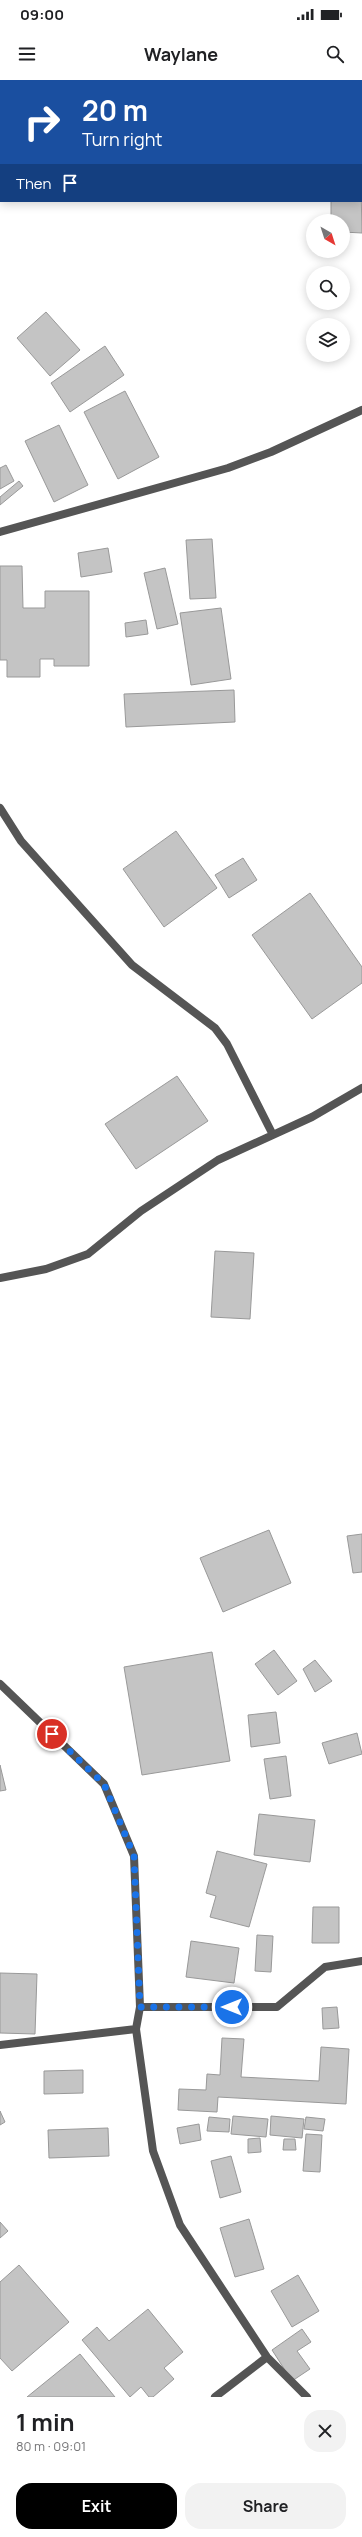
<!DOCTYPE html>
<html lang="en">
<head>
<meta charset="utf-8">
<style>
  :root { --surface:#fff; --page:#f2f2f2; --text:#202124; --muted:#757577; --accent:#000 }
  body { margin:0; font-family:Manrope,sans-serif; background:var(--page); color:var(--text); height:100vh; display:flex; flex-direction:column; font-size:15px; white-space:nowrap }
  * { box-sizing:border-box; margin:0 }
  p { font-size:13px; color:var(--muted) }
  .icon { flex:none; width:22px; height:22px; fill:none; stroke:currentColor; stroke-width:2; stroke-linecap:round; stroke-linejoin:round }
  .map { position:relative; height:2317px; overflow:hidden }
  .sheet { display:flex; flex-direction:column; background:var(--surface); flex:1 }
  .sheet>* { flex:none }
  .banner { position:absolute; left:0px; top:0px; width:362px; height:122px; box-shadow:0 2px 10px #0003; background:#1a4fa0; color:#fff; overflow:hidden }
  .needle { width:26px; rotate:141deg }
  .buttons { position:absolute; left:306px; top:134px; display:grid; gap:8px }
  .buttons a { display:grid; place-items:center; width:44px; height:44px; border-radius:50%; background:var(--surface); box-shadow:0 2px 10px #0003; font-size:20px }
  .pin { position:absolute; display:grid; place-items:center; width:34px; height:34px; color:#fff; margin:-17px; border:2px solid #fff; border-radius:50%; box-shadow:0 1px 4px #0007 }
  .me { position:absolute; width:44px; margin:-22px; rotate:270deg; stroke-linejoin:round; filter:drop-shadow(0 0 3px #0008) }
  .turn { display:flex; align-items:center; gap:14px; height:84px; padding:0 16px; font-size:18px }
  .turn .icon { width:52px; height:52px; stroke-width:2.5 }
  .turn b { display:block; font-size:28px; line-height:34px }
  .then { display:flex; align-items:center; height:38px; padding:0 16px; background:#0003; gap:8px; font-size:15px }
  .round { display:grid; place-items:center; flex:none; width:42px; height:42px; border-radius:16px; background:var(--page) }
  .summary { display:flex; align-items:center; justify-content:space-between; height:68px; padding:0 16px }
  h1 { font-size:24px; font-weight:700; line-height:30px }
  .button { display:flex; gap:8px; margin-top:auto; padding:8px 16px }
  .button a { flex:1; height:46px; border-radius:16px; background:var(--accent); color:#fff; font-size:16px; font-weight:700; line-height:46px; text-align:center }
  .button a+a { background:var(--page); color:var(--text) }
  .status { display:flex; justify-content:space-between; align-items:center; height:28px; padding:0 20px; background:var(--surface); direction:ltr }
  .status svg { height:11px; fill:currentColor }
  header { display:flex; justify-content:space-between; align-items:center; height:52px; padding:0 16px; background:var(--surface); font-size:18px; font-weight:700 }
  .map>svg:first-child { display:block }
  .building { fill:#c4c4c4; stroke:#999 }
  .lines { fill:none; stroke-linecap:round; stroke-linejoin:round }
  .minor { stroke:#555; stroke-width:8 }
  .route { stroke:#1a73e8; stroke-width:7; stroke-dasharray:0 12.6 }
</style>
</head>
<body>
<div class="status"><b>09:00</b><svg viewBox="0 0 49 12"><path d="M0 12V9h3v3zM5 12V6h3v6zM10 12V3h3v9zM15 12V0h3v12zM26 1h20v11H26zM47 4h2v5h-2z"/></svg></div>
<header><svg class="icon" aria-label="menu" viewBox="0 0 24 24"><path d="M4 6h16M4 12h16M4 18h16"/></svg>Waylane<svg class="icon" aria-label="search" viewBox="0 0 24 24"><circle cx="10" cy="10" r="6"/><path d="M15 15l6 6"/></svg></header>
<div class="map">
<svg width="362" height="2317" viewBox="0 0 362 2317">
  <rect width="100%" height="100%" fill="#fff"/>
  <path class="building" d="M361,106l1,47 -19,-1v-11h-12v-20h30z
    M46,232l34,38 -30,26 -33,-38z
    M105,266l19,29 -54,37 -19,-29z
    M125,311l34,66 -41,22 -34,-67z
    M59,345l29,60 -34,17 -29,-61z
    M6,385l8,16 -14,8v-21z
    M19,401l4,5 -23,19v-8z
    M212,459l4,59 -26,1 -4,-59z
    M108,468l4,24 -31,5 -3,-24z
    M0,486h22l1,42h22v-17h44v75h-35v-7h-14v18h-33v-17h-7z
    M165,488l13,56 -21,5 -13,-56z
    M221,528l10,71 -40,6 -11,-72z
    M146,540l2,14 -22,3 -1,-14z
    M234,610l1,32 -109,5 -2,-33z
    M176,751l41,57 -53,39 -41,-58z
    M243,778l14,22 -28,18 -14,-23z
    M310,813l52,74v16l-50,36 -60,-84z
    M177,996l31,45 -72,48 -31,-45z
    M215,1171l39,2 -4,66 -39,-2z
    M269,1450l22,53 -68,29 -23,-54z
    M362,1454v38l-9,1 -6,-37z
    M274,1570l23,31 -19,14 -23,-31z
    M212,1572l18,109 -88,14 -18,-108z
    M315,1580l17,21 -17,11 -12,-23z
    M276,1632l4,31 -29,4 -3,-32z
    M357,1653l5,21 -33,10 -7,-21z
    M286,1676l5,40 -21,3 -6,-40z
    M0,1685l6,25 -6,1z
    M259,1734l56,6 -5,42 -56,-7z
    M217,1771l50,13 -18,63 -39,-10 6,-21 -10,-3z
    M313,1827h26v36h-27z
    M257,1855l16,1 -2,36 -16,-1z
    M191,1861l48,7 -5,35 -48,-6z
    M0,1893l37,1 -2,60 -35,-1z
    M337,1927l2,21 -16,1 -1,-21z
    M222,1958l22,1 -3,38 78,4 2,-34 28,2 -3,55 -128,-7 -1,15 -39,-2 1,-21 27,1 1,-16 13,1z
    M83,1990v23l-39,1v-23z
    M0,2031l5,11 -5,3z
    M233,2036l35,3 -2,18 -35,-3z
    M271,2036l33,3 -2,19 -32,-3z
    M209,2037l21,2 -1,13 -22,-1z
    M306,2037l19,2 -2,12 -19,-2z
    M199,2044l2,16 -21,4 -3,-16z
    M108,2048l1,28 -60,2 -1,-28z
    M306,2054l16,1 -2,37 -17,-1z
    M260,2058l1,14 -13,1v-14z
    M284,2059h11l1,11h-13z
    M231,2076l10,36 -21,6 -9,-37z
    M249,2139l15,50 -29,8 -15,-49z
    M0,2142l8,9 -8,7z
    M19,2185l50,57 -57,49 -12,-13v-76z
    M298,2195l21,36 -27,16 -21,-36z
    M148,2229l35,43 -19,16 10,11 -21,18h-4l-8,-10 -11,10 -48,-57 15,-13 12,14z
    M302,2249l9,13 -14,9 13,18 -18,12 -20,-31z
    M80,2274l35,43h-88z"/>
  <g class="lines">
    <path class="minor" d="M0,452l228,-64 43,-16 91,-42
      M0,728l21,33 111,124 83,63 12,16 46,91
      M0,1198l46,-9 42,-15 53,-43 77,-51 94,-43 50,-29
      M0,1604l104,100 30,72 6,151 -4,22 17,122 27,74 87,132 40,40
      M140,1927h137l48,-40 37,-6
      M0,1965l136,-16
      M215,2317l52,-40"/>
  </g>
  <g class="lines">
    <path class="route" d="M52,1654l52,50 30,72 6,151h92"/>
  </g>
</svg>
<div class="buttons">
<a><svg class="needle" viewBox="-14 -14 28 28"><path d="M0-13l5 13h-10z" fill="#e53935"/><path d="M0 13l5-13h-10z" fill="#757577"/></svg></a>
<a><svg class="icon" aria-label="search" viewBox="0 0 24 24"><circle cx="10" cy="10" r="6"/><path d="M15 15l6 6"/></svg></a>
<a><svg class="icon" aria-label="layers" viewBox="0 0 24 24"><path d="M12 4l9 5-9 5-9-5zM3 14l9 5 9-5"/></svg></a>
</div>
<div class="pin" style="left:52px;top:1654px;background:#d93025"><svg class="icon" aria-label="arrive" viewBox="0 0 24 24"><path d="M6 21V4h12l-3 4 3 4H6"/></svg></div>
<svg class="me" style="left:232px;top:1927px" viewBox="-20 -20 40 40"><circle r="17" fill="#1a73e8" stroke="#fff" stroke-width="3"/><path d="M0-11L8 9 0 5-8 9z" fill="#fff"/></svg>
<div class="banner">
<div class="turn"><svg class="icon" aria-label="right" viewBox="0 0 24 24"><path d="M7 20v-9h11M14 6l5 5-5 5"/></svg><div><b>20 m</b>Turn right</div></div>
<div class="then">Then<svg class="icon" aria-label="arrive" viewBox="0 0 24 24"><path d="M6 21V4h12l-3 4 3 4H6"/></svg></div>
</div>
</div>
<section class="sheet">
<div class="summary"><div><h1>1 min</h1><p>80 m · 09:01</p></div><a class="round"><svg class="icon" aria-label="close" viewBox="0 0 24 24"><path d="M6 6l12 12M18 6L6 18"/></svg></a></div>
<div class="button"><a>Exit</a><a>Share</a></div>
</section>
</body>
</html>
